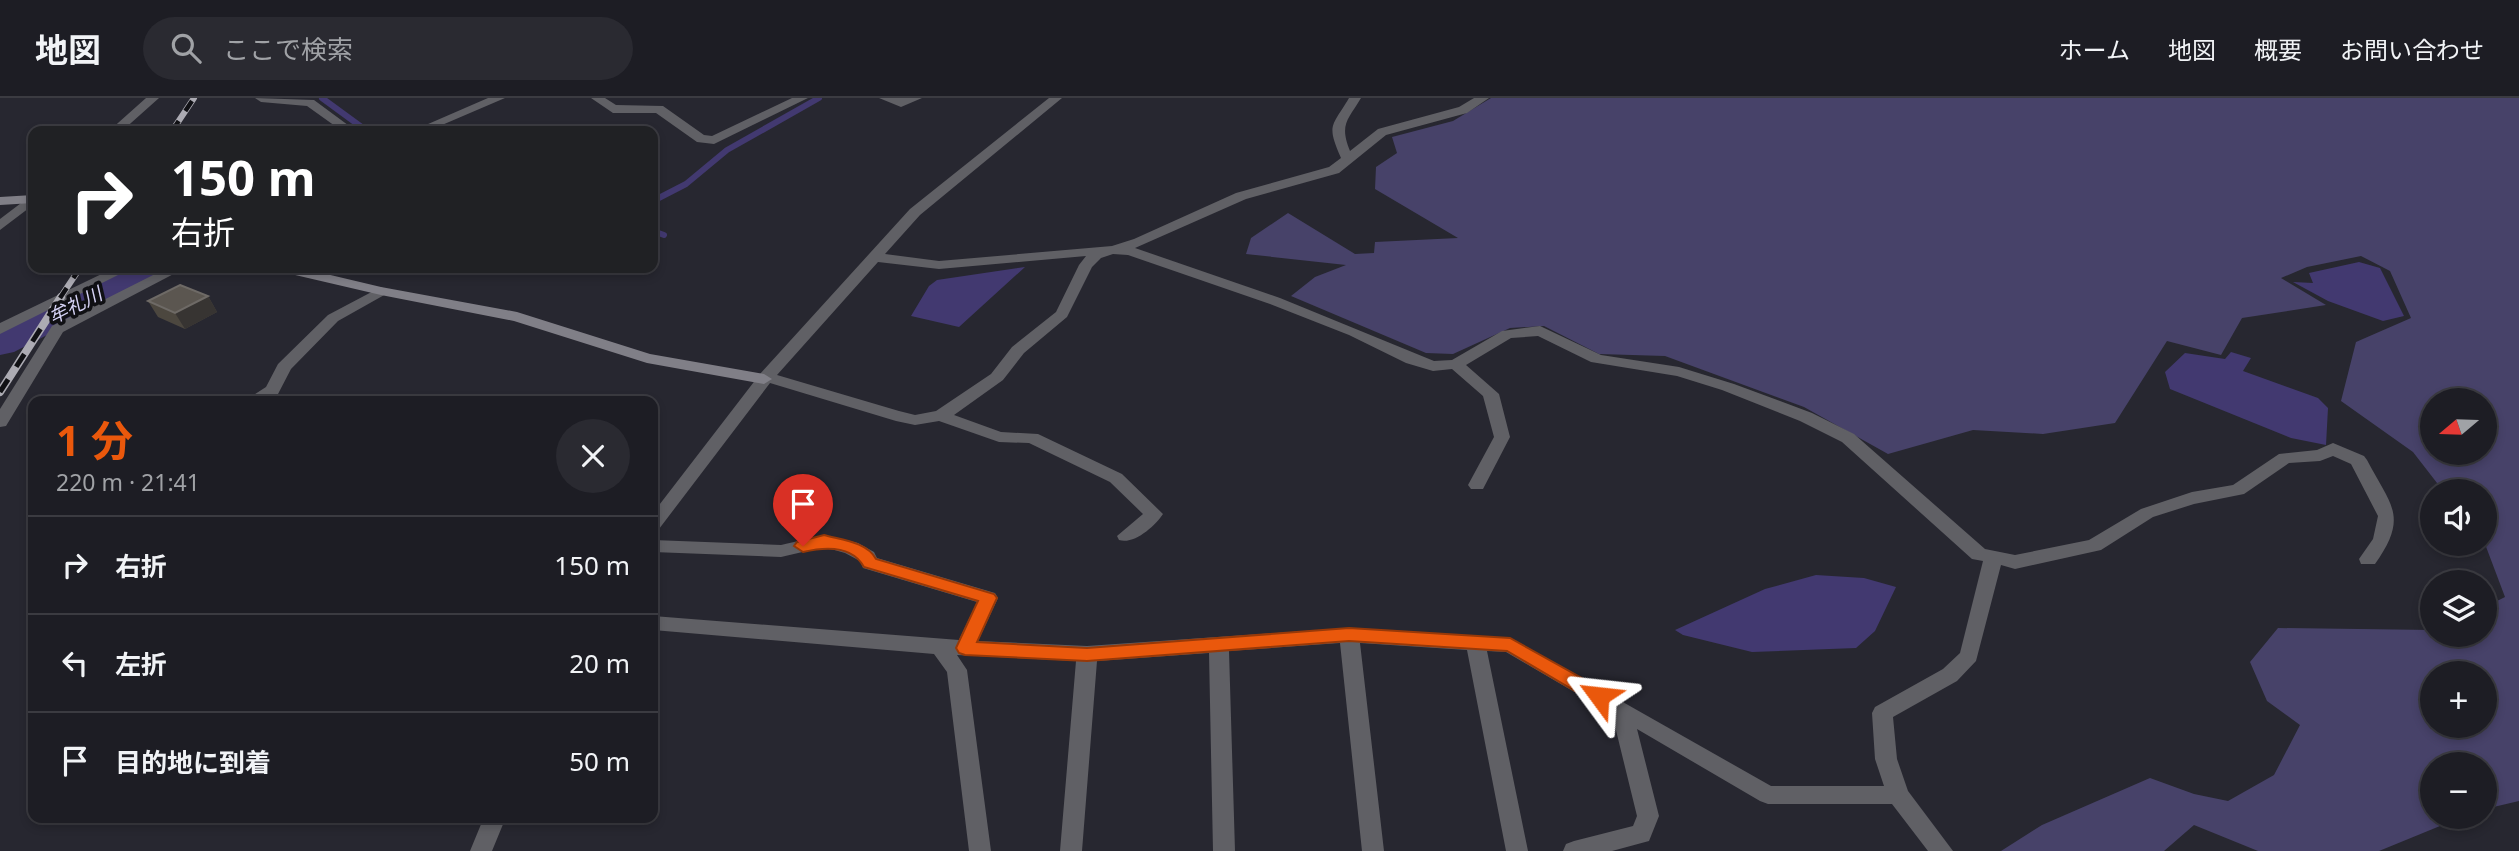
<!DOCTYPE html>
<html lang="ja">
<head>
<meta charset="utf-8">
<style>
  :root { --surface:#1d1d24; --page:#2a2a31; --text:#f1f3f6; --muted:#a0a2a6; --line:#3b3b41; --accent:#ea580c }
  body { margin:0; font-family:"Noto Sans","Noto Sans JP",sans-serif; background:var(--page); color:var(--text); height:100vh; display:flex; flex-direction:column; font-size:26px; white-space:nowrap }
  * { box-sizing:border-box; margin:0 }
  p { font-size:23px; color:var(--muted) }
  .icon { flex:none; width:38px; height:38px; fill:none; stroke:currentColor; stroke-width:2; stroke-linecap:round; stroke-linejoin:round }
  .map { position:relative; flex:1; overflow:hidden }
  .drawer { position:absolute; left:28px; top:298px; width:630px; height:427px; display:flex; flex-direction:column; background:var(--surface); border-radius:14px; box-shadow:0 4px 10px #0003,0 0 0 2px var(--line) }
  .drawer>* { flex:none }
  .top-card { position:absolute; left:28px; top:28px; width:630px; height:147px; border-radius:14px; box-shadow:0 4px 10px #0003,0 0 0 2px var(--line); background:#202124; color:#fff; overflow:hidden }
  .needle { width:46px; rotate:251deg }
  .fabs { position:absolute; left:2420px; top:290px; display:grid; gap:14px }
  .fabs a { display:grid; place-items:center; width:77px; height:77px; border-radius:50%; background:var(--surface); box-shadow:0 4px 10px #0003,0 0 0 2px var(--line); font-size:35px }
  .pin { position:absolute; display:grid; place-items:center; width:60px; height:60px; color:#fff; margin:-72px -30px; border-radius:50% 50% 50% 0; rotate:-45deg; box-shadow:0 0 7px #0007 }
  .pin .icon { rotate:45deg }
  .me { position:absolute; width:77px; margin:-38px; rotate:300deg; stroke-linejoin:round; filter:drop-shadow(0 0 5px #0008) }
  .turn { display:flex; align-items:center; gap:24px; height:147px; padding:0 28px; font-size:32px }
  .turn .icon { width:91px; height:91px; stroke-width:2.5 }
  .turn b { display:block; font-size:49px; line-height:60px }
  .round { display:grid; place-items:center; flex:none; width:74px; height:74px; border-radius:37px; background:var(--page) }
  .head { display:flex; align-items:center; justify-content:space-between; height:119px; padding:0 28px }
  h1 { font-size:42px; font-weight:700; line-height:52px; color:var(--accent) }
  ul { padding:0; list-style:none }
  li { display:flex; align-items:center; gap:21px; height:98px; padding:0 28px; border-top:2px solid var(--line) }
  li div { flex:1 }
  li b { display:block; font-size:26px }
  li em { font-style:normal }
  header { display:flex; align-items:center; gap:42px; box-sizing:border-box; height:98px; padding:0 35px; background:var(--surface); border-bottom:2px solid var(--line) }
  header strong { font-size:33px }
  nav { display:flex; gap:38px; margin-inline-start:auto; font-size:24px }
  .search { width:490px; height:63px; background:var(--page); display:flex; align-items:center; gap:18px; box-sizing:border-box; padding:0 24px; border-radius:38px; color:var(--muted); font-size:26px }
  .map>svg:first-child { display:block }
  .green { fill:#474269; fill-rule:evenodd }
  .water { fill:#423970 }
  .lines { fill:none; stroke-linecap:round; stroke-linejoin:round }
  .stream { stroke:#423970; stroke-width:6 }
  .river { fill:#423970; fill-rule:evenodd }
  .street { fill:#606065; fill-rule:evenodd }
  .secondary { fill:#807f87; fill-rule:evenodd }
  .rail-far1-casing { stroke:#acabb3; stroke-width:6 }
  .rail-casing { stroke:#acabb3; stroke-width:8 }
  .rail-far1 { stroke:#101014; stroke-width:4.5; stroke-dasharray:12; stroke-linecap:butt }
  .rail { stroke:#101014; stroke-width:5; stroke-dasharray:15; stroke-linecap:butt }
  .wall { fill:#4c473f }
  .shaded-wall { fill:#373432 }
  .building { fill:#5b5650; stroke:#6e6a66; stroke-width:2 }
  .route { fill:#ea580c; stroke:#983908; stroke-width:2 }
  .labels { text-anchor:middle; stroke-width:7; stroke-linejoin:round; paint-order:stroke }
  .water-label { font-size:19px; font-style:italic; fill:#d6d3f6; stroke:#101014 }
</style>
</head>
<body>
<header>
<strong>地図</strong>
<div class="search"><svg class="icon" aria-label="search" viewBox="0 0 24 24"><circle cx="10" cy="10" r="6"/><path d="M15 15l6 6"/></svg>ここで検索</div>
<nav><a>ホーム</a><a>地図</a><a>概要</a><a>お問い合わせ</a></nav>
</header>
<div class="map">
<svg width="2519" height="753" viewBox="0 0 2519 753">
  <rect width="100%" height="100%" fill="#272730"/>
  <path class="green" d="M1491,0h1028v703l-34,8v-44h-53v52h30l-83,34h-121l-64,-26 -30,26h-163l41,-26 108,-47 44,16 34,7 46,-26 26,-50 -33,-24 -17,-39 28,-34 154,2v5h53v-28l20,-10 -20,-53v-52h-41l-31,-40 -72,-51 15,-59 55,-24 -21,-47 -29,-15 -54,11 -26,11 45,27 -84,13 -21,37 -54,-14 -52,82 -72,11 -70,-4 -85,24 -84,-47 -139,-51 -66,-2 -55,-28 -34,2 -57,26 -27,-1 -135,-57 24,-19 31,-12 -100,-11 5,-16 37,-25 67,41 19,-1 1,-11 83,-4 -83,-49 1,-22 21,-14 -5,-16 61,-16zM2432,303h53v52h-53zM2432,576h53v52h-53z"/>
  <path class="water" d="M2359,164l21,6 24,48 -21,5 -55,-20 -35,-19 20,1 -4,-10z
    M1025,169l-66,60 -48,-11 18,-30 8,-6z
    M69,201l3,15 -72,37v-19z
    M2231,254l20,6 -8,13 75,27 10,10 -2,37 -35,-7 -121,-49 -5,-17 20,-19 40,6z
    M1816,477l48,3 32,9 -21,44 -19,17 -104,4 -69,-17 -8,-5 90,-41z"/>
  <g class="lines">
    <path class="stream" d="M322,0l45,33
      M653,103l33,-17 41,-34 92,-52
      M653,133l11,4"/>
    <path class="river" d="M120,170h48l-6,8 -148,76 -14,3v-28z"/>
    <path class="street" d="M146,0h13l-37,33h-13z
      M255,0l59,2 42,31h-14l-35,-25 -46,-4z
      M488,0h17l-77,33h-16z
      M591,0h14l11,7 47,1 41,29 8,1 80,-38h16l-94,46 -17,-2 -41,-29h-43z
      M879,0h43l-21,9z
      M1049,0h13l-142,117 -35,39 54,7 173,-15 22,-7 102,-46 93,-26 12,-9c-15,-34 -9,-31 8,-60h12c-13,22 -22,26 -11,53l28,-22 81,-22 15,-9h15l-22,15 -81,22 -47,38 -93,26 -111,49 145,50 154,63 18,-1 50,-29 38,-5 61,29 78,12 55,17 78,29 42,21 131,115 30,6 74,-15 52,-31 51,-17 41,-7 46,-31 38,-4 16,-7 31,13 3,4c24,46 42,56 8,104h-14l-2,-5 14,-20 5,-23 -27,-52 -18,-8 -13,5 -31,2 -45,31 -50,10 -41,13 -52,33 -86,19 -14,-4 -25,96 -19,20 -64,36 4,42 11,32 45,60h-25l-36,-47h-124l-8,-3 -123,-72 22,87 -10,25 -37,10h-49l3,-7 8,-3 59,-15 4,-10 -25,-102 -106,-62 -19,-1 41,200h-22l-39,-201 -107,-7 24,208h-22l-22,-208 -111,8 6,200h-22l-4,-198 -112,8 -15,190h-22l16,-190 -119,-6 10,15 24,181h-22l-22,-179 -13,-18 -281,-24v-14l306,24 18,-38 -114,-34 -3,-7 -15,-8 -21,-6 -43,10 -128,-5v-12l128,5 43,-10 34,8 16,9 3,6 118,35 3,5 -20,43 109,5 262,-18 161,10 261,148h113l-9,-27 -3,-46 3,-6 68,-38 17,-16 23,-92 -11,-2 -130,-117 -42,-21 -78,-31 -45,-14 -86,-14 -53,-26 -27,2 -45,27 33,29 11,43 -27,52h-12l-3,-4 26,-48 -11,-41 -31,-27 -19,2 -27,-8 -57,-28 -79,-31 -142,-49 -15,-1 -12,4 -9,9 -25,50 -43,36 -21,27 -49,35 47,17 37,2 84,40 41,40c-8,12 -29,31 -44,26l-2,-4 26,-22 -33,-32 -81,-39 -30,-1 -60,-21 -24,4 -19,-4 -126,-38 -111,146 -6,2v-18l107,-139 150,-165zM1086,158l-7,9 -23,47 -44,35 -21,27 -55,37 -21,4 -16,-4 -122,-36 101,-113 61,7z
      M33,96v11l-33,25v-11z
      M114,170h18l-132,66v-11z
      M167,170h18l-122,64 -57,94 -6,1v-18l52,-83z
      M381,189l7,4 -2,3 -48,27 -47,48 -13,25 -13,7h-21l22,-14 12,-23 50,-49z
      M484,719h22l-14,34h-22z"/>
    <path class="secondary" d="M33,97v8l-33,2v-8z
      M276,170h25l80,19 136,25 133,42 114,20 8,5 -8,5 -117,-21 -133,-42 -133,-26 -103,-24z"/>
    <g class="rail-far1-casing">
      <path id="rail-far1" d="M172,33l22,-33
        M60,200l20,-30"/>
    </g>
    <g class="rail-casing">
      <path id="rail" d="M0,294l61,-95"/>
    </g>
    <use href="#rail-far1" class="rail-far1"/>
    <use href="#rail" class="rail"/>
  </g>
  <path class="wall" d="M208,198l9,16 -32,17 -27,-12 -10,-16z"/>
  <path class="shaded-wall" d="M208,198l9,16 -32,17 -10,-16z"/>
  <path class="building" d="M180,187l28,11 -33,17 -27,-12z"/>
  <path class="route" d="M824,437c18,5 43,7 52,24l118,35 3,4 -20,44 110,6 262,-20 161,10 95,53 3,5 -3,5 -6,2 -7,-2 -85,-50 -158,-10 -262,20 -122,-6 -6,-2 -3,-5 22,-47 -114,-34c-12,-22 -40,-20 -61,-15l-9,-6 3,-4z"/>
  <g class="labels">
    <g class="water-label">
      <text transform="translate(75 207) rotate(-27)" y="7">牟礼川</text>
    </g>
  </g>
</svg>
<div class="fabs">
<a><svg class="needle" viewBox="-14 -14 28 28"><path d="M0-13l5 13h-10z" fill="#e53935"/><path d="M0 13l5-13h-10z" fill="#a0a2a6"/></svg></a>
<a><svg class="icon" aria-label="sound" viewBox="0 0 24 24"><path d="M4 9h4l5-4v14l-5-4H4zM17 9q2 3 0 6"/></svg></a>
<a><svg class="icon" aria-label="layers" viewBox="0 0 24 24"><path d="M12 4l9 5-9 5-9-5zM3 14l9 5 9-5"/></svg></a>
<a>+</a>
<a>−</a>
</div>
<div class="pin" style="left:803px;top:448px;background:#d93025"><svg class="icon" aria-label="arrive" viewBox="0 0 24 24"><path d="M6 21V4h12l-3 4 3 4H6"/></svg></div>
<svg class="me" style="left:1599px;top:598px" viewBox="-20 -20 40 40"><path d="M0-17L14 15 0 8-14 15z" fill="#ea580c" stroke="#fff" stroke-width="4"/></svg>
<div class="top-card">
<div class="turn"><svg class="icon" aria-label="right" viewBox="0 0 24 24"><path d="M7 20v-9h11M14 6l5 5-5 5"/></svg><div><b>150 m</b>右折</div></div>
</div>
<section class="drawer">
<div class="head"><div><h1>1 分</h1><p>220 m · 21:41</p></div><a class="round"><svg class="icon" aria-label="close" viewBox="0 0 24 24"><path d="M6 6l12 12M18 6L6 18"/></svg></a></div>
<ul>
<li><svg class="icon" aria-label="right" viewBox="0 0 24 24"><path d="M7 20v-9h11M14 6l5 5-5 5"/></svg><div><b>右折</b></div><em>150 m</em></li>
<li><svg class="icon" aria-label="left" viewBox="0 0 24 24"><path d="M17 20v-9H6M10 6l-5 5 5 5"/></svg><div><b>左折</b></div><em>20 m</em></li>
<li><svg class="icon" aria-label="arrive" viewBox="0 0 24 24"><path d="M6 21V4h12l-3 4 3 4H6"/></svg><div><b>目的地に到着</b></div><em>50 m</em></li>
</ul>
</section>
</div>
</body>
</html>
